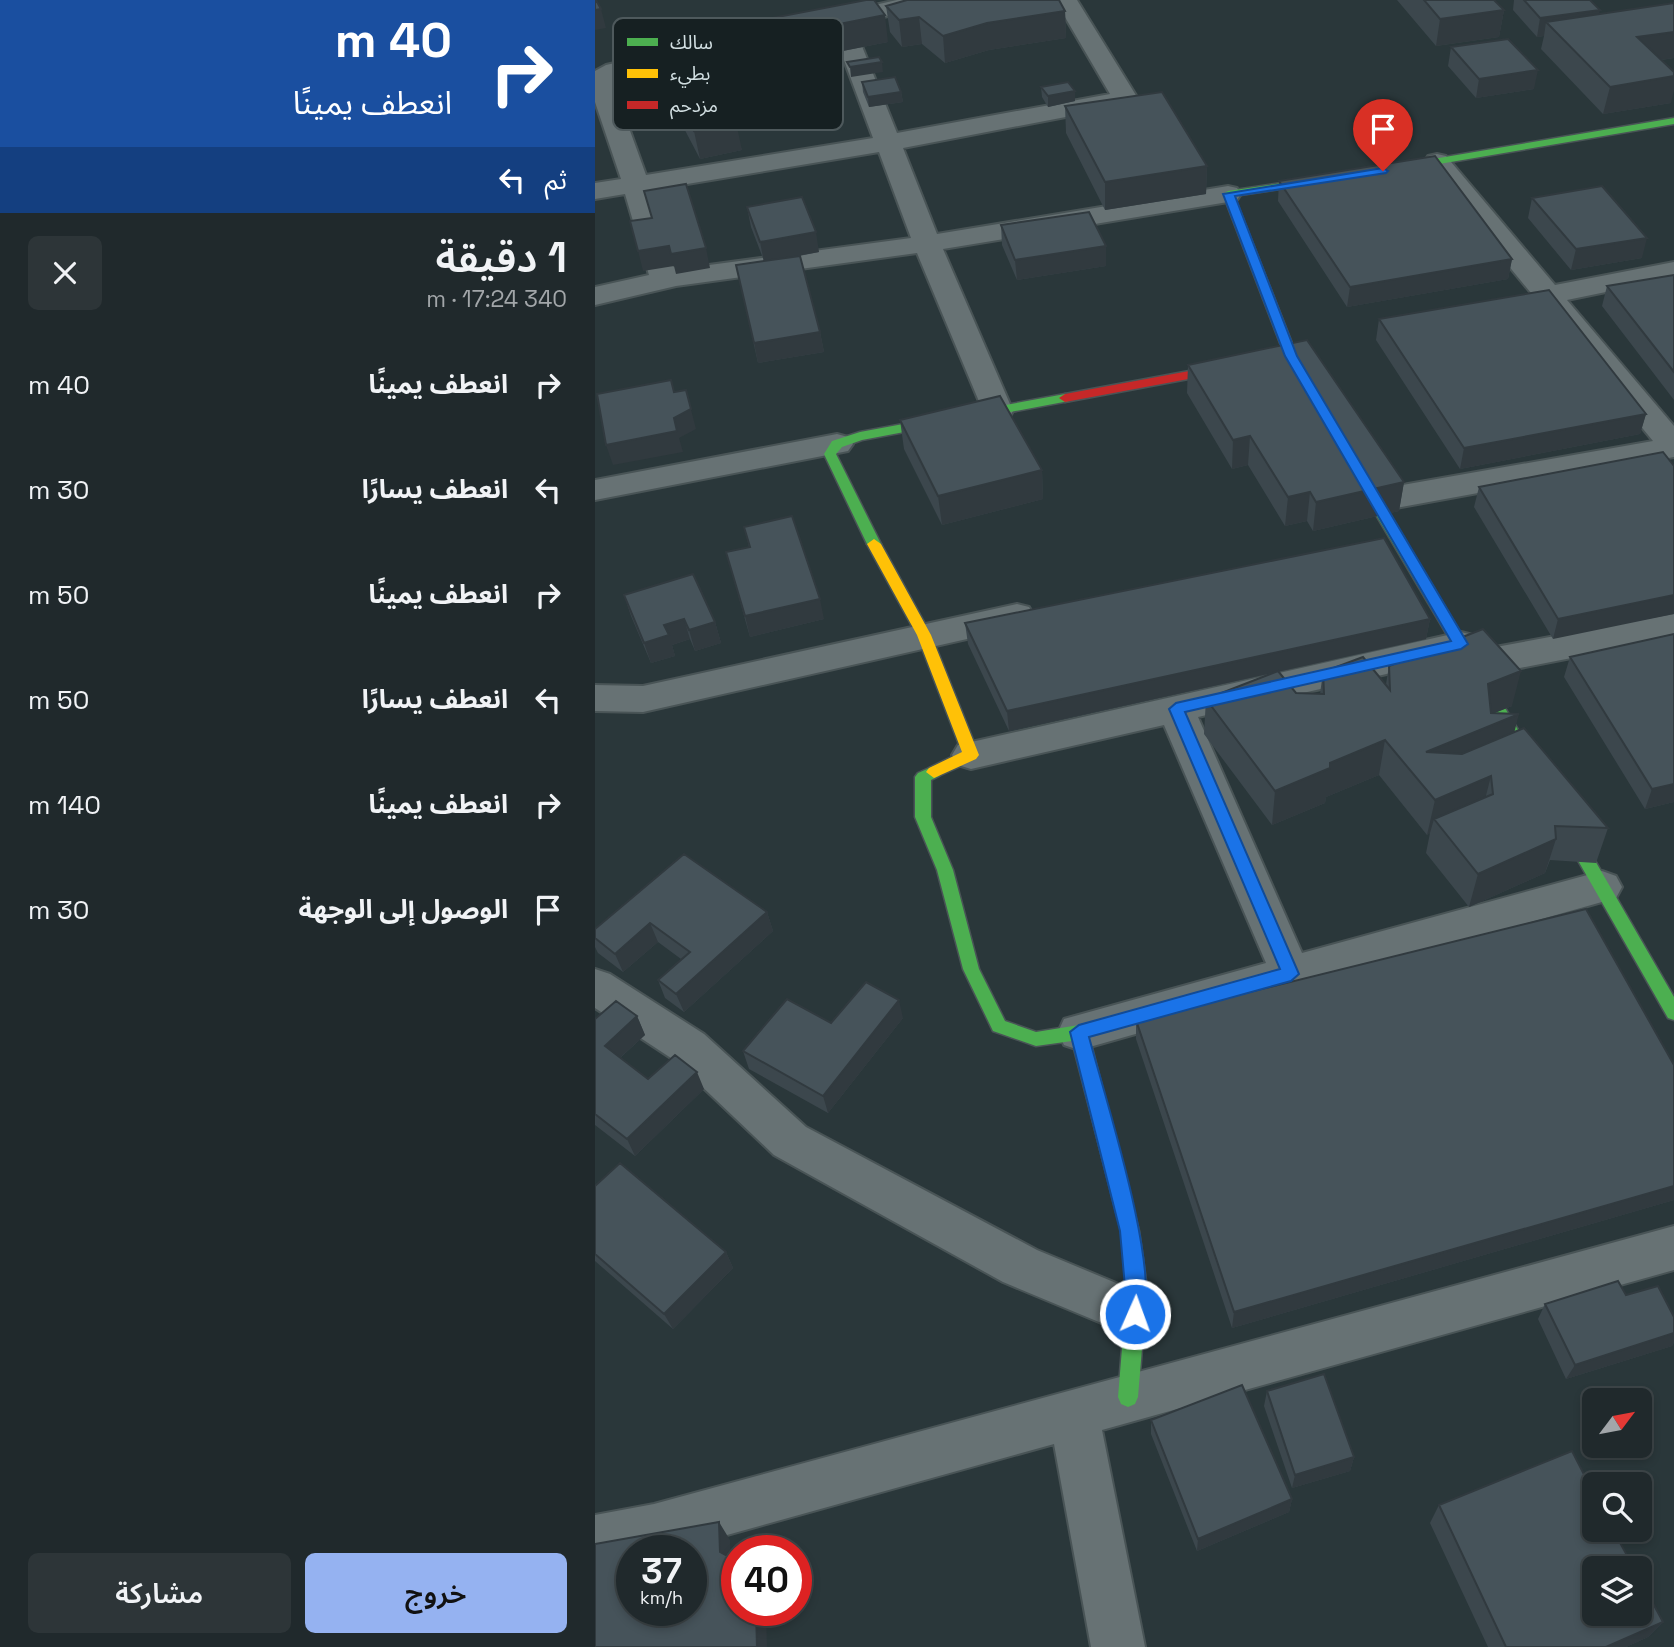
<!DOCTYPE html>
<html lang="ar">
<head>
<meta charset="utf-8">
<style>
  :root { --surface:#20292c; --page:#2d3538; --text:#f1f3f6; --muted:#a2a6a9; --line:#3d4548; --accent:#95b2f1 }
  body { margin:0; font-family:"Space Grotesk","Noto Sans Arabic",sans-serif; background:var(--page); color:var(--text); direction:rtl; height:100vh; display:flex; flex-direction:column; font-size:26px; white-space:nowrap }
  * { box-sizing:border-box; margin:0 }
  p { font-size:23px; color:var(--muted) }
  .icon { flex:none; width:38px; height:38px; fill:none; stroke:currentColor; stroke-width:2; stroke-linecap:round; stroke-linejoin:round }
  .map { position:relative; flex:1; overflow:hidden; direction:ltr }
  .side { display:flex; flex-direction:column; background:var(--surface); width:595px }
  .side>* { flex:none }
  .top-card { background:#1a4fa0; color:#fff; overflow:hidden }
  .needle { width:46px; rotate:58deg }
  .fabs { position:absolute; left:987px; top:1388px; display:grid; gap:14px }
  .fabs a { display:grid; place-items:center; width:70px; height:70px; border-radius:10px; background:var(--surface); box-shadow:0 4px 10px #0003,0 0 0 2px var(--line); font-size:35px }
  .speed { position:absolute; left:21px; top:1535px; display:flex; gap:14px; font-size:35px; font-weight:700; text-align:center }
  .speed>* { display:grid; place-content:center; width:91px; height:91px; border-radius:50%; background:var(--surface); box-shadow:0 4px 10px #0003,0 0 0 2px var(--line); line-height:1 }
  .speed small { font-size:18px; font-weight:400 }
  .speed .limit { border:10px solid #d22; background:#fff; color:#111 }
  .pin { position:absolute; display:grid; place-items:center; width:60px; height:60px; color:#fff; margin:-72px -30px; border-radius:50% 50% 50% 0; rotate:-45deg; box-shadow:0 0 7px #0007 }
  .pin .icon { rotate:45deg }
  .me { position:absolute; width:77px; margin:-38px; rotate:2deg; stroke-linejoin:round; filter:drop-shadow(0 0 5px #0008) }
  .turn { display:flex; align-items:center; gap:24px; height:147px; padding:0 28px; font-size:32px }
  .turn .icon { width:91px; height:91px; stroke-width:2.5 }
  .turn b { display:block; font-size:49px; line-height:60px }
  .then { display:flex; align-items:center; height:66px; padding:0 28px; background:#0003; gap:14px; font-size:26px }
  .round { display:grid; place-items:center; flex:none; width:74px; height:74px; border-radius:10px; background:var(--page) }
  .headline { display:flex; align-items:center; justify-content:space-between; height:119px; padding:0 28px }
  h1 { font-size:42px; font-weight:600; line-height:52px }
  .button { display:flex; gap:14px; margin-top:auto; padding:14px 28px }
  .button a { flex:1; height:80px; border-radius:10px; background:var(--accent); color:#111; font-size:28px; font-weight:600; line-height:80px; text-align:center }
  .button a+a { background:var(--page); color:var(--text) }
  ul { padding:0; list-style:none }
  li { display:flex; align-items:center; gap:21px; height:105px; padding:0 28px }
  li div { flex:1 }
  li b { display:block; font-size:26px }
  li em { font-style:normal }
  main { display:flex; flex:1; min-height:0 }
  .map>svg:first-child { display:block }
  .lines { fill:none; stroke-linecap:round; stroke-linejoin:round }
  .street-casing { stroke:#495456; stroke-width:4 }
  .fast-casing { stroke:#495456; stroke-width:3 }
  .slow-casing { stroke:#495456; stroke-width:3 }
  .jam-casing { stroke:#495456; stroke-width:3 }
  .street { fill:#677274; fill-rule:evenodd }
  .fast { fill:#4caf50; fill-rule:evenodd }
  .slow { fill:#ffc107; fill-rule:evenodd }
  .jam { fill:#c62828; fill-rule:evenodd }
  .wall { fill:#3c474d }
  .shaded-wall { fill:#313a3f }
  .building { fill:#46535a; stroke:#313a3f; stroke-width:2; fill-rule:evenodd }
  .route { fill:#1a73e8; stroke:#114b97; stroke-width:2 }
  .key { fill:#162022; stroke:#4e595c; stroke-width:2 }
  .key-label { font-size:19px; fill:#d2dfe2 }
</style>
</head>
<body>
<main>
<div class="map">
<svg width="1079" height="1647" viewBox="0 0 1079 1647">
  <rect width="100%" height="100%" fill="#2a373a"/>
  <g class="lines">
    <g class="street-casing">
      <path id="street" d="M302,0h42l-3,5 -83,19 44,109 213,-39 -55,-94h22l73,118 -4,5h-18l-10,-16 -215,41 34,86 291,-48 9,2 4,6 -4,6 -9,2 -285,47 70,162 -4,7 -11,2 -11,-2 -4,-7 -66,-158 -241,33 -81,19v-18l54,-12 -24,-81 -30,5v-16l26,-4 -26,-77v-31l11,-6 96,-22 8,2 4,5 -4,5 -87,20 -11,6 34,94 227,-37 -41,-110 -11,-1 -4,-5 4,-5zM284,152l32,86 -232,31 -6,-3 -22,-76z
        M842,154l9,2 109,129 119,-23v16l-107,22 107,126v31l-300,55 -11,-4 -5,-7 5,-7 11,-4 279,-49 -225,-273 -4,-6 4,-6z
        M242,434l11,3 5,7 -5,7 -253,49v-20z
        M422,604l12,3 5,9 -5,9 -386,87 -48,-1v-26l48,1z
        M1079,614v24l-200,39 -13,-4 -5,-9 5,-7 -263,60 104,236 300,-82 14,5 6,11 -6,11 -537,152 -15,-5 -6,-13 6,-13 202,-56 -102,-238 -193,44 -13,-4 -6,-10 6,-10 503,-113 12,3 6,9 -5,7z
        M0,969l15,5 94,60 102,93 231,123 115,48 7,16 -7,16 -17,7 -132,-55 -229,-127 -100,-95 -79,-52z
        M1079,1226v44l-572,160 43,217h-54l-37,-203 -381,106h-41v10l-37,7v-52l59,-11z"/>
    </g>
    <g class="fast-casing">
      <path id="fast" d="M1079,118v6l-288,49 -5,-3 5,-3z
        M735,176l5,3 -1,2 -100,15 63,160 21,35 -6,4 -4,-1 -23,-38 -62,-162 5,-3z
        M470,394l4,1v6l-207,39 -20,7 -6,7 45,90 -7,5 -7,-5 -43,-90 8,-13 28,-9z
        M762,467l7,4 169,284 3,4 -3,4h-10l-173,-292z
        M339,766l8,6 -3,4 -8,4v37l22,53 26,99 26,52 31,11 43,-7 6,2 3,5 51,199 8,57 -9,109 -3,7 -7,3 -7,-3 -3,-7 9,-109 -6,-57 -49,-190 -36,5 -43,-15 -30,-62 -26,-99 -22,-53v-40l3,-4z
        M967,812l6,2 106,183v23l-6,-2 -112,-196 -2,-4 2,-4z"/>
    </g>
    <g class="slow-casing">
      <path id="slow" d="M279,539l7,5 50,91 48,120 -3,4 -42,19 -8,-6 3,-4 33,-16 -45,-117 -50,-91z"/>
    </g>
    <g class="jam-casing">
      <path id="jam" d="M643,362l6,4 -2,3 -177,33 -6,-4 6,-4z"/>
    </g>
    <use href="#street" class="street"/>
    <use href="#fast" class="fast"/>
    <use href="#slow" class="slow"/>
    <use href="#jam" class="jam"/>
  </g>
  <path class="wall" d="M802,0h97l10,10 -5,27 -63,9z
    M919,0h76l9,15 75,-12v55l-13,2 10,43 -68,11 -62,-65 3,-13 -7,1 -24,-27z
    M291,6l179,5 1,27 -77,12 -44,13 -23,-19 -20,3 -12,-15z
    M52,42h241l-177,35 31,73 -42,9 -47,-90z
    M856,47l83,42 -58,9 -28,-32z
    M267,82l39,10 2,10 -34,5 -6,-15z
    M446,87l34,4v10l-27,6 -6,-10z
    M470,106l142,60 -1,28 -101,16 -39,-77z
    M684,181l233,78 -4,20 -161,28 -69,-106z
    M937,198l110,60 -71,12 -43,-52z
    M152,207l72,45 -20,4 21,76 4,20 -66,11 -22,-98 28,-4 -13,-34z
    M406,225l105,41 -89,14 -15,-35z
    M1079,275v125l-72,-94 5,-20z
    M784,319l267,95 -6,20 -180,35 -84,-129z
    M593,365l216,117 -5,29 -86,20 -6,-10 -22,5 -37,-61 -16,4 -45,-76z
    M305,420l142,50 1,29 -101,26 -38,-76z
    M1068,452l-110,187 -79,-132 5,-20z
    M149,527l80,92 -74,18 -24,-85 23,-5z
    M29,595l91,27 6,21 -26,8 -5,-12 -18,6 3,11 -24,7 -20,-47z
    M835,619l-4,20 -148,33 18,21 24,1 3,-22 63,12 3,-18 123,40 -18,7 114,115 -12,35 -46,-3 -5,13 -76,34 -43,-54 4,-20 -3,2 -48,-60 -53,22 -1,6 -53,22 -68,-91 2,-35 67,-26 -264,58 -41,-87 -3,-21z
    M975,657l104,145 -29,7 -81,-132z
    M172,912l6,19 -89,81 -19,-14 -7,-18 23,-21 -23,-17 -35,30 -25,-19 -3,-6v-18z
    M42,1016l8,19 -25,23 28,21 56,10 -69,67 -40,-31v-106z
    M308,1018l-75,95 -79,-44 -6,-18z
    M541,1020l538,45v135l-442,128 -96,-289z
    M0,1186l131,66 7,16 -60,61 -78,-68z
    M1031,1295l48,22v25l-2,4 -106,33 -28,-60 7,-15z
    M672,1391l87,66 -4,14 -58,17 -28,-82z
    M556,1420l141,79 -3,13 -92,39 -46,-117z
    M844,1505l224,117 -15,15 -22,10h-138l-58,-124z"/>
  <path class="shaded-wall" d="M6,9l5,19 -11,2v-20z
    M909,10l-5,27 -63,9 4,-27z
    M1005,10l-4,19 -50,-7 -2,14 -7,1 3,-19z
    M470,11l1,27 -77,12 -44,13 -2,-27 44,-13z
    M290,15l3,27 -186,37 -5,-27z
    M324,17l3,27 -20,3 -3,-27z
    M1079,32v26l-43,6 6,-27z
    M287,62l1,10 -32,5 -1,-10z
    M943,70l-4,19 -58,9 3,-19z
    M1079,76v14l-3,13 -68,11 7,-27z
    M480,91v10l-27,6v-11z
    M306,92l2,10 -34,5 -1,-10z
    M141,122l6,28 -42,9 -6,-28z
    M612,166l-1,28 -101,16v-28z
    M221,232l3,20 -55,10 -4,-20z
    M1052,238l-5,20 -71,12 5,-21z
    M74,246l5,20 -31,5 -5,-20z
    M511,246v20l-89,14 -2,-20z
    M111,248l4,20 -34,6 -5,-20z
    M917,259l-4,20 -161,28 3,-20z
    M225,332l4,20 -66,11 -4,-20z
    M91,390l10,39 -17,9 4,14 -70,13 -7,-20 68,-27z
    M1051,414l-6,20 -180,35 4,-21z
    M655,436l-2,29 -16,4 1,-29z
    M447,470l1,29 -101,26 -4,-29z
    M809,482l-5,29 -86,20 3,-29z
    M715,492l-3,29 -22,5 3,-29z
    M1079,595v19l-121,25 5,-20z
    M225,599l4,20 -74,18 -5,-21z
    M89,619l6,20 -18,6 3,11 -24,7 -7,-20 20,-18z
    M835,619l-4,20 -417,92 -2,-20z
    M120,622l6,21 -26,8 -6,-21z
    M926,671l-9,35 -32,13 8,-35z
    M924,714l-9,35 -87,37 3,-34z
    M790,740l-6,35 -53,22 -1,6 -53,22 3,-34 55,-28z
    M896,776l-9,35 -48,8 -4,14 -3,2 8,-35z
    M1079,784v18l-29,7 7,-20z
    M961,839l-11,34 -76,34 9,-33z
    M172,912l6,19 -89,81 -8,-18z
    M55,923l8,19 -35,30 -8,-18z
    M304,1000l4,18 -75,95 -5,-17z
    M42,1016l8,19 -32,29 -8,-18z
    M102,1072l7,17 -69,67 -8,-17z
    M1079,1186v14l-442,128 2,-16z
    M131,1252l7,16 -60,61 -9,-15z
    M1079,1333v9l-2,4 -106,33 9,-14z
    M759,1457l-4,14 -58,17 3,-13z
    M697,1499l-3,13 -92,39 1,-12z
    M124,1522l11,18 1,29 -11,-17z
    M161,1610h10l1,37h-10z
    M1068,1622l-15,15 -22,10h-20z"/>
  <path class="building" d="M0,0h1l5,9 -6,1z
    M271,0h8l11,15 -188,37 39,70 -42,9 -47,-89z
    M312,0h152l6,11 -78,12 -44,13 -24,-19 -20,3 -13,-14z
    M829,0h70l10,10 -64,9z
    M929,0h66l10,10 -60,8z
    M1079,3v29l-37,5 37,35v4l-64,11 -64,-65z
    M913,39l30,31 -59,9 -28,-32z
    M284,57l3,5 -32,5 -3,-5z
    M300,77l6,15 -33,5 -6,-15z
    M473,82l7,9 -27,5 -7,-9z
    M567,92l45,74 -102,16 -40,-76z
    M840,156l77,103 -162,28 -71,-106z
    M91,184l20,64 -35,6 -2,-8 -31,5 -8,-30 22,-3 -8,-27z
    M1007,186l45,52 -71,11 -44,-51z
    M207,197l14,35 -56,10 -13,-35z
    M494,212l17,34 -91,14 -14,-35z
    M205,256l20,76 -66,11 -18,-78z
    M1079,275v97l-67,-86z
    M954,290l97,124 -182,34 -85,-129z
    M712,340l97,142 -88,20 -6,-10 -22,5 -38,-61 -17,4 -45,-75z
    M76,380l3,12 12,-2 5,19 -17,9 3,13 -71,14 -9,-51z
    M405,396l42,74 -104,26 -38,-76z
    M1068,452l11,14v129l-116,24 -79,-132z
    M197,516l28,83 -75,17 -19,-64 24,-5 -6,-20z
    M789,538l46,81 -423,92 -42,-88z
    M98,574l22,48 -26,8 -5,-11 -20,6 5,10 -25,8 -20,-48z
    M888,629l38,42 -33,13 3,29 28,1 -93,38 36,2 62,-26 84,100 -53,-2 1,13 -78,35 -44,-55 59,-25 -2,-18 -56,24 -50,-60 -55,23v5l-55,23 -69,-92 72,-28 18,22 28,1 -1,-22 40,-15 27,33 -1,-24z
    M1079,634v150l-22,5 -82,-132z
    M89,854l83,58 -91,82 -18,-14 32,-28 -40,-29 -35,31 -20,-16v-9z
    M991,909l88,156v121l-440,126 -98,-292z
    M271,982l33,18 -76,96 -80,-45 44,-52 44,24z
    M21,1001l21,15 -32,30 43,33 27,-24 22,17 -70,67 -32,-25v-95z
    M25,1163l106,89 -62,62 -69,-60v-68z
    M1023,1281l8,14 32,-9 16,31v16l-99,32 -30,-61z
    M729,1374l30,83 -59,18 -28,-84z
    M647,1385l50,114 -94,40 -47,-119z
    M977,1451l22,43v36h19l21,38h-40v46h46v-35l23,43 -57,25h-100l-67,-142z
    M124,1522l1,30 17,9v49h19l1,37h-162v-103zM37,1550h59v60h-59z"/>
  <path class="route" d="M788,168l5,3 -2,2 -151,23 62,160 171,288 -7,5 -276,63 114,262 -8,7 -202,56c15,57 73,236 53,284l-7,2 -7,-2 -8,-90 -50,-199 9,-7 201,-56 -111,-260 7,-6 275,-62 -166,-285 -62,-162z"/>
  <rect x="18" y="18" width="230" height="112" rx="10" class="key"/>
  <rect x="32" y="38" width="31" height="8" fill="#4caf50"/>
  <rect x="32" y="69" width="31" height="9" fill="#ffc107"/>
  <rect x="32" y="101" width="31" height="8" fill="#c62828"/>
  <g class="key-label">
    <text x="75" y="49">سالك</text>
    <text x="75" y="80">بطيء</text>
    <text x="75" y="112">مزدحم</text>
  </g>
</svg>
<div class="fabs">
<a><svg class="needle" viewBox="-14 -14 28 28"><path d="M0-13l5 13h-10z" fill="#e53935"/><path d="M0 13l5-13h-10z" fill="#a2a6a9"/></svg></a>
<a><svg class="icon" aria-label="search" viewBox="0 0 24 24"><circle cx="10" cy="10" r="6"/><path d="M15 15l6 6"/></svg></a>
<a><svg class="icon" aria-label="layers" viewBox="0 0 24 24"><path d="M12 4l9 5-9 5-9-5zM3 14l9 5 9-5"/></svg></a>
</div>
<div class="speed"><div>37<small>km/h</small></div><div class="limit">40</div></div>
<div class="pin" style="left:788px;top:171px;background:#d93025"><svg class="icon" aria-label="arrive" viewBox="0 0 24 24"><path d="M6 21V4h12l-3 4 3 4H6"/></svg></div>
<svg class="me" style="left:540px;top:1314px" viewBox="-20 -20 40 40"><circle r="17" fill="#1a73e8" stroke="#fff" stroke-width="3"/><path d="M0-11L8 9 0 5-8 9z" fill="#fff"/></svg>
</div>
<section class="side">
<div class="top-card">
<div class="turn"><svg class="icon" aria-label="right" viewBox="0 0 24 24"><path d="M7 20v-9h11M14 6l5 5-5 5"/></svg><div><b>40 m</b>انعطف يمينًا</div></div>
<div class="then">ثم<svg class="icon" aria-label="left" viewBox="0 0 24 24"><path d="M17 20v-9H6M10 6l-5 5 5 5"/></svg></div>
</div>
<div class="headline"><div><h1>1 دقيقة</h1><p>340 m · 17:24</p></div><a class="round"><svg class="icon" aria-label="close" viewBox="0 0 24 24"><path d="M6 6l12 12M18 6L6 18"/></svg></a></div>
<ul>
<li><svg class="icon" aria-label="right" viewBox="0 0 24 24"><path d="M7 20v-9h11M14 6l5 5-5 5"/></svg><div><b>انعطف يمينًا</b></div><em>40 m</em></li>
<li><svg class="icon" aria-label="left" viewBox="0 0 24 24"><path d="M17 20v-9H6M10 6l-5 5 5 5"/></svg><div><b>انعطف يسارًا</b></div><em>30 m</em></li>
<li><svg class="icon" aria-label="right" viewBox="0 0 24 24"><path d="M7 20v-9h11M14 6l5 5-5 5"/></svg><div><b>انعطف يمينًا</b></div><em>50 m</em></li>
<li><svg class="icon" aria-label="left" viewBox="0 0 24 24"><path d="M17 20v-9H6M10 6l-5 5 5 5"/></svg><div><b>انعطف يسارًا</b></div><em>50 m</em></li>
<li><svg class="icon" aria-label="right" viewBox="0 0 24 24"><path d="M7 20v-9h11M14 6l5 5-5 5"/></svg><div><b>انعطف يمينًا</b></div><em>140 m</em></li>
<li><svg class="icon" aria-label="arrive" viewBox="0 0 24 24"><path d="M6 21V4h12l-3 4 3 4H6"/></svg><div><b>الوصول إلى الوجهة</b></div><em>30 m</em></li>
</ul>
<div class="button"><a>خروج</a><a>مشاركة</a></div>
</section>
</main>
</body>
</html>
